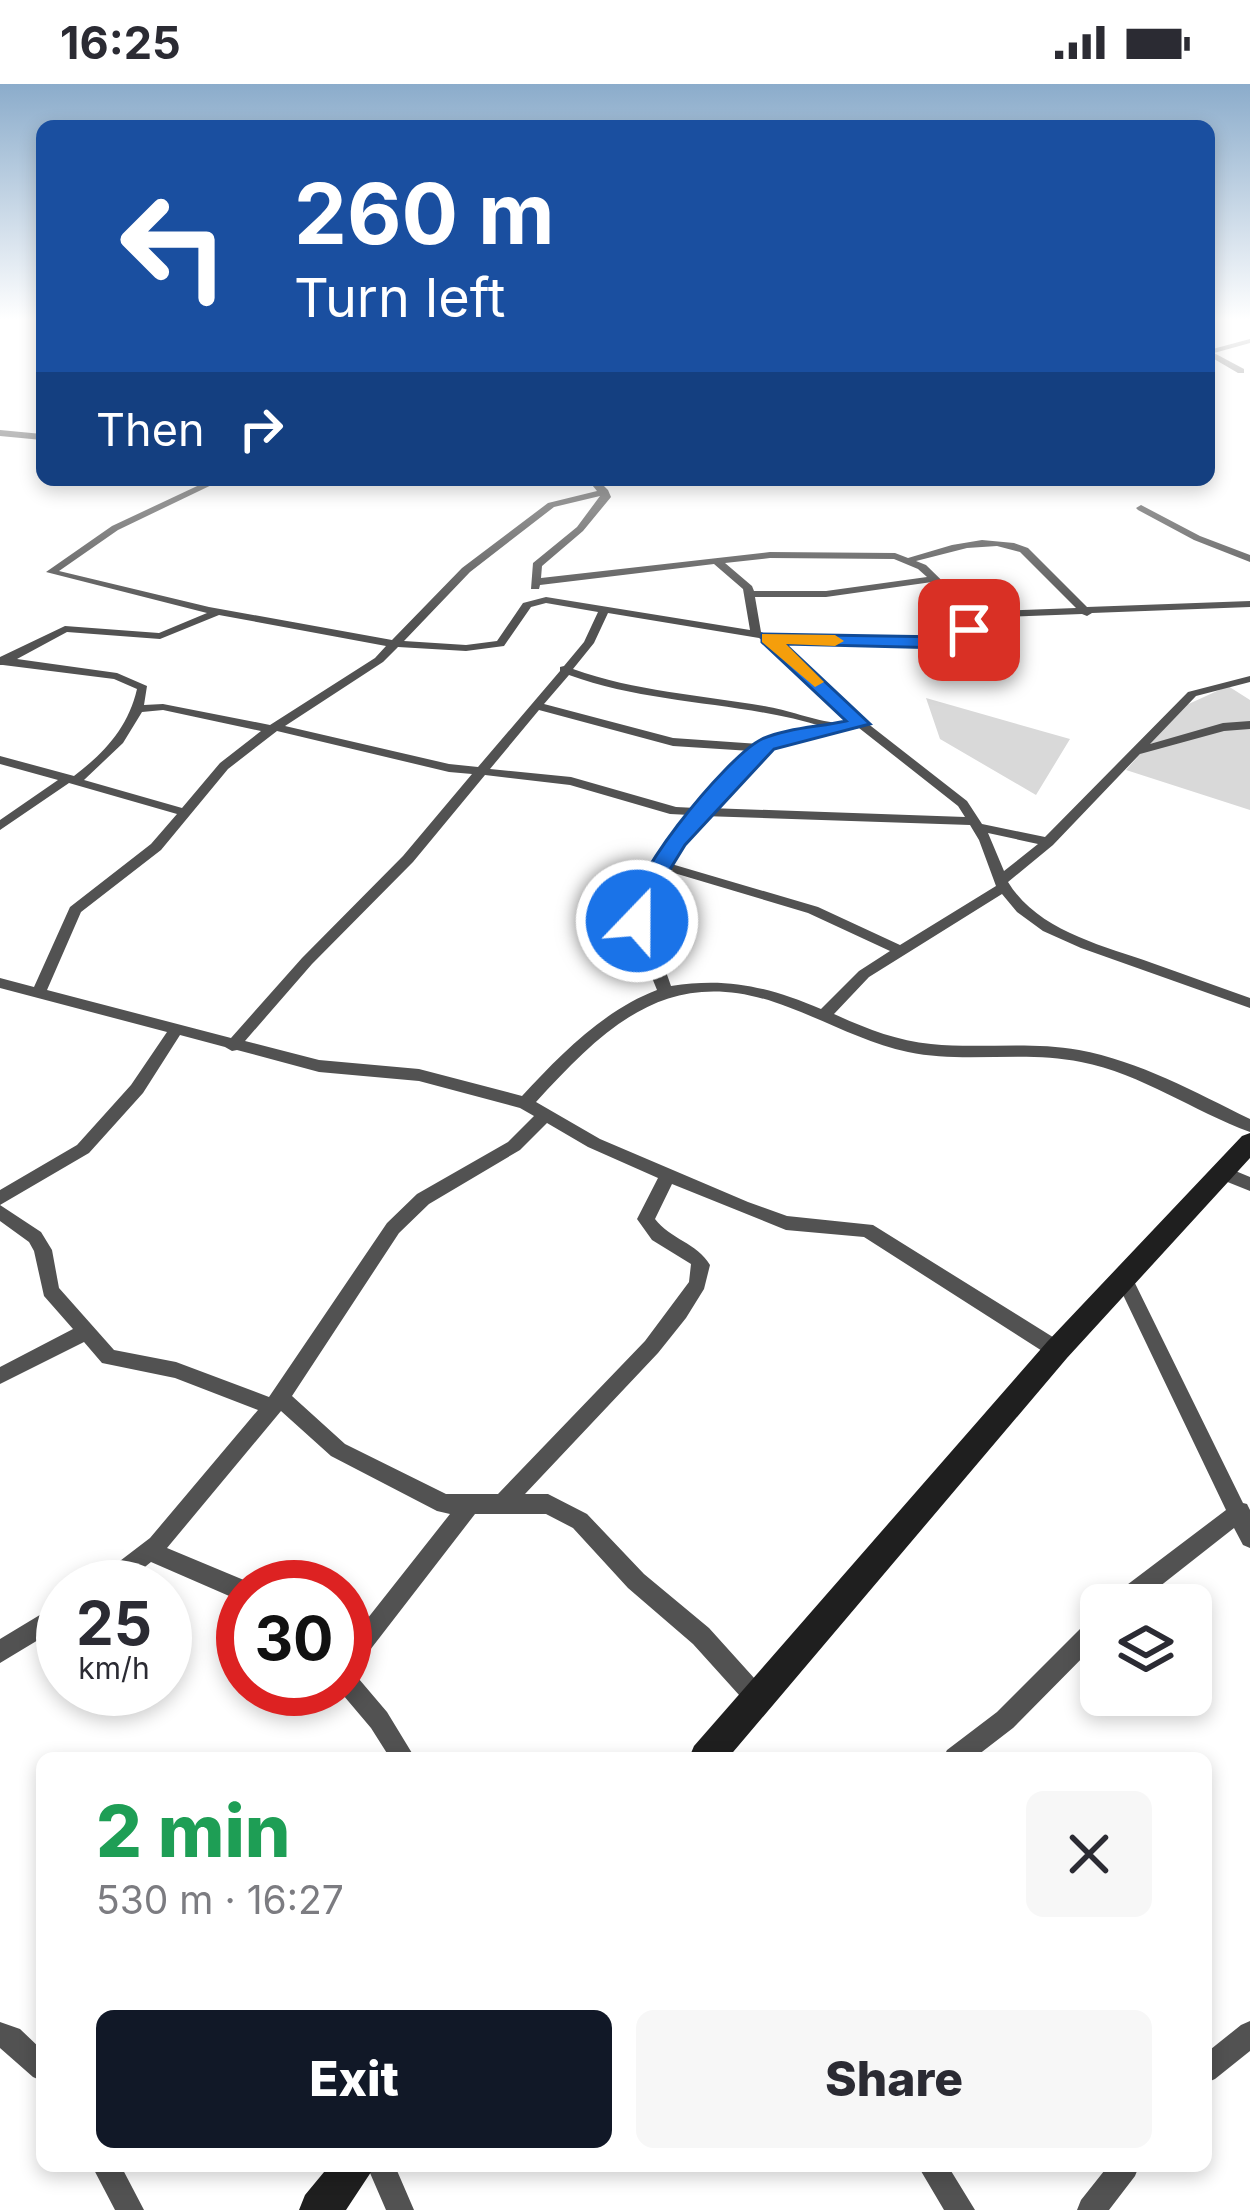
<!DOCTYPE html>
<html lang="en">
<head>
<meta charset="utf-8">
<style>
  :root { --surface:#fff; --page:#f7f7f7; --text:#2b2b33; --muted:#7c7c81; --accent:#111827 }
  body { margin:0; font-family:Inter,sans-serif; background:var(--page); color:var(--text); height:100vh; display:flex; flex-direction:column; font-size:45px; white-space:nowrap }
  * { box-sizing:border-box; margin:0 }
  p { font-size:39px; color:var(--muted) }
  .icon { flex:none; width:66px; height:66px; fill:none; stroke:currentColor; stroke-width:2; stroke-linecap:round; stroke-linejoin:round }
  .map { position:relative; flex:1; overflow:hidden }
  .sheet { position:absolute; left:36px; top:1668px; width:1176px; height:420px; display:flex; flex-direction:column; background:var(--surface); border-radius:18px; box-shadow:0 6px 18px #0003 }
  .sheet>* { flex:none }
  .guide { position:absolute; left:36px; top:36px; width:1179px; height:366px; border-radius:18px; box-shadow:0 6px 18px #0003; background:#1a4fa0; color:#fff; overflow:hidden }
  .fabs { position:absolute; left:1080px; top:1500px; display:grid; gap:24px }
  .fabs a { display:grid; place-items:center; width:132px; height:132px; border-radius:18px; background:var(--surface); box-shadow:0 6px 18px #0003; font-size:60px }
  .speed { position:absolute; left:36px; top:1476px; display:flex; gap:24px; font-size:60px; font-weight:700; text-align:center }
  .speed>* { display:grid; place-content:center; width:156px; height:156px; border-radius:50%; background:var(--surface); box-shadow:0 6px 18px #0003; line-height:1 }
  .speed small { font-size:30px; font-weight:400 }
  .speed .limit { border:18px solid #d22; background:#fff; color:#111 }
  .pin { position:absolute; display:grid; place-items:center; width:102px; height:102px; color:#fff; margin:-51px; border-radius:24px; box-shadow:0 6px 18px #0006 }
  .me { position:absolute; width:132px; margin:-66px; rotate:22deg; stroke-linejoin:round; filter:drop-shadow(0 0 9px #0008) }
  .turn { display:flex; align-items:center; gap:42px; height:252px; padding:0 60px; font-size:54px }
  .turn .icon { width:156px; height:156px; stroke-width:2.5 }
  .turn b { display:block; font-size:84px; line-height:102px }
  .then { display:flex; align-items:center; height:114px; padding:0 60px; background:#0003; gap:24px; font-size:45px }
  .round { display:grid; place-items:center; flex:none; width:126px; height:126px; border-radius:18px; background:var(--page) }
  .headline { display:flex; align-items:center; justify-content:space-between; height:204px; padding:0 60px }
  h1 { font-size:72px; font-weight:800; line-height:90px; color:#1e9e55 }
  .primary-button { display:flex; gap:24px; margin-top:auto; padding:24px 60px }
  .primary-button a { flex:1; height:138px; border-radius:18px; background:var(--accent); color:#fff; font-size:48px; font-weight:800; line-height:138px; text-align:center }
  .primary-button a+a { background:var(--page); color:var(--text) }
  .status { display:flex; justify-content:space-between; align-items:center; height:84px; padding:0 60px; background:var(--surface); direction:ltr }
  .status svg { height:33px; fill:currentColor }
  .map>svg:first-child { display:block }
  .green { fill:#d9d9d9 }
  .lines { fill:none; stroke-linecap:round; stroke-linejoin:round }
  .street { fill:#525252; fill-rule:evenodd }
  .secondary { fill:#1f1f1f; fill-rule:evenodd }
  .route { fill:#1a73e8; stroke:#114b97; stroke-width:3 }
  .slow { fill:#f59e0b }
</style>
</head>
<body>
<div class="status"><b>16:25</b><svg viewBox="0 0 49 12"><path d="M0 12V9h3v3zM5 12V6h3v6zM10 12V3h3v9zM15 12V0h3v12zM26 1h20v11H26zM47 4h2v5h-2z"/></svg></div>
<div class="map">
<svg width="1250" height="2126" viewBox="0 0 1250 2126">
  <rect width="100%" height="100%" fill="#fff"/>
  <path class="green" d="M1228,602l22,14v110l-124,-40 56,-63z
    M926,614l144,41 -34,56 -96,-56z"/>
  <g class="lines">
    <path class="street" d="M1250,255v4l-36,10 30,16v4h-6l-29,-17v-6z
      M0,346l42,4v6l-42,-4z
      M210,396h12l-104,50 -59,41 150,36 183,33 70,-72 86,-65 49,-12 -9,-11h10l10,10 3,7 -28,34 -41,35 -1,12 229,-26 125,1 13,5 44,-13 30,-5 32,3 14,5 59,59 163,-6v6l-158,6 -5,3 -5,-2 -107,4 -8,22 -22,5 -165,-3 64,63 123,96 15,23 63,13 143,-145 62,-16v6l-54,14 -46,48 73,-21 27,-2v8l-26,2 -84,23 -87,91 -45,37c30,49 93,63 144,81 33,12 65,23 98,35v10l-169,-60 -38,-17 -26,-19 -15,-18 -133,83 -35,37c31,14 63,27 97,30 49,5 98,-3 148,6 60,11 116,42 171,69v13c-57,-21 -108,-58 -169,-70 -57,-12 -116,2 -173,-10 -42,-9 -80,-30 -120,-45 -115,-45 -178,14 -252,95l64,37 148,63 39,14 86,9 191,119 2,6 -2,6 -7,2 -7,-2 -186,-119 -78,-7 -114,-46 -17,35c15,20 42,24 55,46l-6,24 -18,29 -28,35 -133,141h23l39,20 57,60 65,54 56,62 3,8 -3,8 -8,3 -8,-3 -56,-62 -65,-56 -55,-60 -27,-14h-71l-122,158 34,40 28,46h-25l-19,-30 -33,-39h7v-42l105,-133 -13,-3 -106,-55 -50,-45 -114,137 84,35 1,4h-9v15l-92,-40 -31,25h-28l3,-7 55,-42 108,-128 -83,-32 -73,-15 -18,-21 -84,42v-17l73,-38 -29,-33 -10,-45 -5,-9 -29,-21v-16l41,27 11,18 7,38 55,62 62,12 93,35 118,-174 30,-29 91,-52 26,-26 -14,-8 -101,-27 -100,-9 -82,-22 -5,1 -7,-4 -45,-12 -37,58 -54,60 -89,52v-15l77,-45 54,-60 36,-53 -167,-44v-10l34,9 36,-80 81,-63 26,-30 -108,-31 -69,47v-10l58,-40 -58,-16v-8l74,20c30,-23 54,-48 63,-87l-23,-10 -111,-14h-3v-8l65,-31 94,7 48,-20 -161,-41 66,-46zM600,412l-23,31 -44,36 -2,26h8l1,-4 174,-21 29,25 7,41 -204,-33 -23,6 -26,38 -31,4 -62,-4 66,-69 84,-65zM997,462l23,6 56,56 -102,4 -48,-47 -10,-4 51,-13zM770,474l124,1 24,10 9,8 -101,14h-72l-2,-5 -27,-23zM932,498l34,34 -8,20 -13,3 -176,-4 -8,-3 -6,-35h71zM546,519l52,9 -14,30 -20,24 -4,1v4l-82,96 -29,-3 -164,-38 98,-64 15,-15 68,4 38,-5 27,-39zM608,529l151,25c36,23 60,58 93,84 -23,5 -58,-11 -83,-15 -66,-12 -132,-15 -196,-38l21,-26zM219,531l167,31 -11,12 -105,67 -107,-21 -19,1 3,-19 -30,-13 -100,-14 50,-27 93,7zM569,591c82,30 172,26 255,52l-55,12 -10,5 -86,-6 -129,-34zM163,626l98,21 -41,32 -38,45 -98,-28 39,-37 19,-31zM539,626l134,36 78,5 -55,57 -20,-1 -105,-30 -81,-8zM859,644l99,78 7,11 -256,-9 28,-31 35,-31zM277,647l172,41 23,2 -69,82 -101,102 -71,80 -184,-48 34,-78 80,-62 67,-81zM485,691l85,10 100,29 20,1c-25,30 -66,75 -57,116l24,59c-53,20 -97,65 -135,106l-103,-27 -100,-9 -74,-19 67,-77 101,-102zM703,732l267,9 9,15 17,46 -96,59 -82,-38 -150,-44zM988,749l50,11 -34,27zM664,786l144,43 82,38 -31,20 -38,38c-53,-22 -93,-32 -150,-23 -16,-52 -42,-60 -7,-116zM547,1039l41,24 70,31 -21,41 15,21 39,24 -2,18 -44,59 -147,153h-52l-101,-50 -53,-48 107,-163 30,-29 91,-54z
      M1141,421l59,31 50,19v7l-56,-22 -56,-30 -2,-2z
      M1221,1081l29,12v14l-35,-14 -2,-5 2,-5z
      M1123,1185l6,2 114,232 4,1 3,6v38l-7,-3 -9,-17 -98,77h-28l3,-8 115,-87 -112,-234 3,-5z
      M63,1517v24l-63,38v-24z
      M1101,1529v26l-88,89 -39,30h-31l4,-8 50,-38 96,-96z
      M1250,1937v30l-35,28 -9,4v-30l35,-28z
      M0,1938l20,7 22,21v31l-9,-4 -33,-29z
      M92,2082h29l23,44h-29z
      M367,2082h28l19,44h-28z
      M918,2082h30l27,44h-31z
      M1108,2082h31l-4,10 -26,34h-32l4,-10z"/>
    <path class="secondary" d="M1250,1049v25l-183,200 -339,400h-39l5,-12 353,-404 195,-206z
      M329,2082h46l-29,44h-47l6,-15z"/>
  </g>
  <linearGradient id="sky" x2="0" y2="1"><stop stop-color="#8baccb"/><stop offset="0.44" stop-color="#fff"/><stop offset="1" stop-color="#fff" stop-opacity="0"/></linearGradient>
  <rect width="1250" height="534" fill="url(#sky)"/>
  <path class="route" d="M969,540l9,6c-9,12 -18,16 -33,18l-160,-4 85,80 -96,25 -89,96 -32,52 -8,29h-16c-12,-37 98,-170 133,-187 24,-11 58,-12 84,-18l-84,-79v-8l183,3z"/>
  <path class="slow" d="M762,550l73,1 9,6 -9,5 -49,-2 38,38 -9,5 -53,-45z"/>
</svg>
<div class="fabs">
<a><svg class="icon" aria-label="layers" viewBox="0 0 24 24"><path d="M12 4l9 5-9 5-9-5zM3 14l9 5 9-5"/></svg></a>
</div>
<div class="speed"><div>25<small>km/h</small></div><div class="limit">30</div></div>
<div class="pin" style="left:969px;top:546px;background:#d93025"><svg class="icon" aria-label="arrive" viewBox="0 0 24 24"><path d="M6 21V4h12l-3 4 3 4H6"/></svg></div>
<svg class="me" style="left:637px;top:837px" viewBox="-20 -20 40 40"><circle r="17" fill="#1a73e8" stroke="#fff" stroke-width="3"/><path d="M0-11L8 9 0 5-8 9z" fill="#fff"/></svg>
<div class="guide">
<div class="turn"><svg class="icon" aria-label="left" viewBox="0 0 24 24"><path d="M17 20v-9H6M10 6l-5 5 5 5"/></svg><div><b>260 m</b>Turn left</div></div>
<div class="then">Then<svg class="icon" aria-label="right" viewBox="0 0 24 24"><path d="M7 20v-9h11M14 6l5 5-5 5"/></svg></div>
</div>
<section class="sheet">
<div class="headline"><div><h1>2 min</h1><p>530 m · 16:27</p></div><a class="round"><svg class="icon" aria-label="close" viewBox="0 0 24 24"><path d="M6 6l12 12M18 6L6 18"/></svg></a></div>
<div class="primary-button"><a>Exit</a><a>Share</a></div>
</section>
</div>
</body>
</html>
